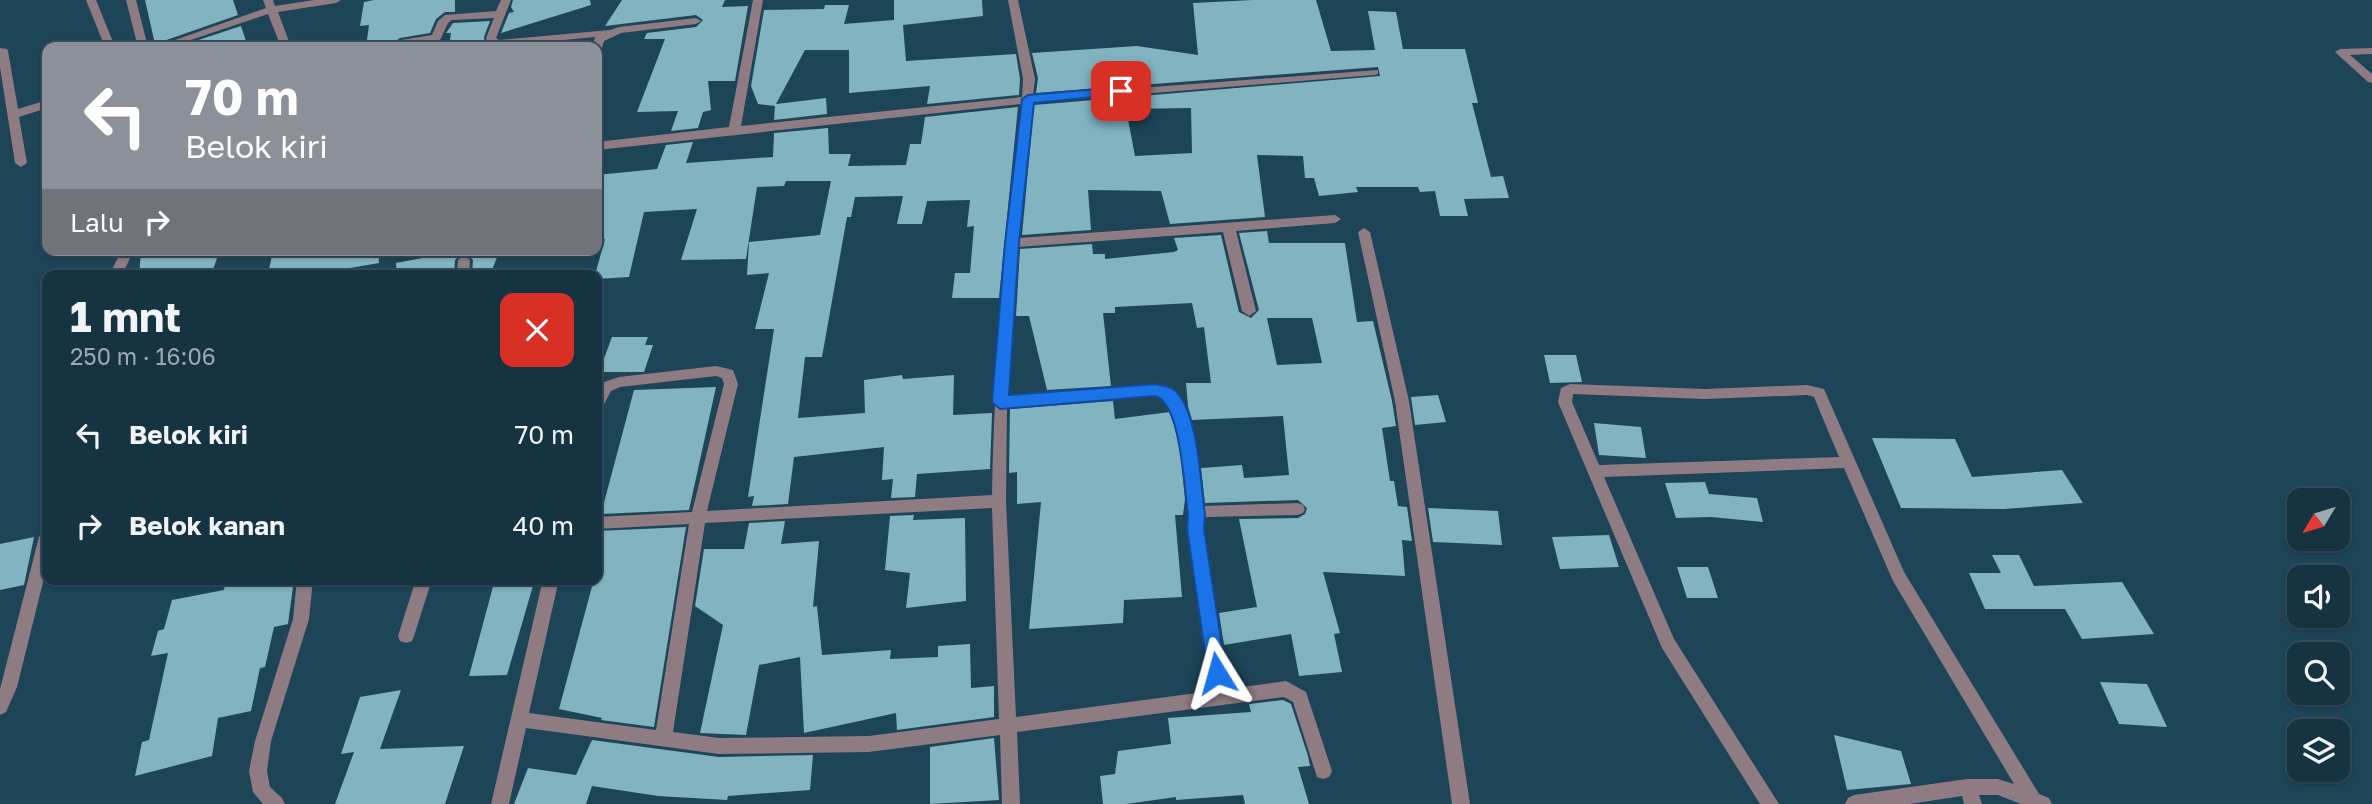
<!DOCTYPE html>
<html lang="id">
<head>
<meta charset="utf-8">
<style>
  :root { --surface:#163342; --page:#1f3b49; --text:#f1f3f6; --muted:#9eaab2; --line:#354e5b }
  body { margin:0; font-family:"Golos Text",sans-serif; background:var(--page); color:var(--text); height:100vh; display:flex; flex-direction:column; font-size:26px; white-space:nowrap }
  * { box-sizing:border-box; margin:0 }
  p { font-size:23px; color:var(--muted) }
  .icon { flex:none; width:38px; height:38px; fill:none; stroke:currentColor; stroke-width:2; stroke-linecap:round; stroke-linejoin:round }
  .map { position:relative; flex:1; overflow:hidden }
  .details { position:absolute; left:42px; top:270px; width:560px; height:315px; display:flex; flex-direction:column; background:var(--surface); border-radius:14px; box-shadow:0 2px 5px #0004,0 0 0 2px var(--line) }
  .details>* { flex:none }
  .top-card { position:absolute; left:42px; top:42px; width:560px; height:214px; border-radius:14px; box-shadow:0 2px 5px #0004,0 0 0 2px var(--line); background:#8c9099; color:#fff; overflow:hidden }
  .needle { width:46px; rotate:232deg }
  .controls { position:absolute; left:2287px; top:488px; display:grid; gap:14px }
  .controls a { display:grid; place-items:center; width:63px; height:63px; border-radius:14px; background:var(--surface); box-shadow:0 2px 5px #0004,0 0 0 2px var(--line); font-size:35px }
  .pin { position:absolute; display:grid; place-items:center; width:60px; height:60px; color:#fff; margin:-30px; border-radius:14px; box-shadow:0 4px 10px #0006 }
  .me { position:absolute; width:77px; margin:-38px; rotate:352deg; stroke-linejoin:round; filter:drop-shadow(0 0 5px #0008) }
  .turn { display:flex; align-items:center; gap:24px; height:147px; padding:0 28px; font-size:32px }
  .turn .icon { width:91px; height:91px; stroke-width:2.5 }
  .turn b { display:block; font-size:49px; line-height:60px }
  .then { display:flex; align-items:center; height:66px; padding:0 28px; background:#0003; gap:14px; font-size:26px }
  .round { display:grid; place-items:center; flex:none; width:74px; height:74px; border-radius:14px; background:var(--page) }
  .overview { display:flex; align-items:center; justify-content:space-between; height:119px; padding:0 28px }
  h1 { font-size:42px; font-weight:700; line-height:52px }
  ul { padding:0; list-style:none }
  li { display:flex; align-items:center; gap:21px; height:91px; padding:0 28px }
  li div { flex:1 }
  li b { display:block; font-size:26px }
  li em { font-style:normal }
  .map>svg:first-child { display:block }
  .building { fill:#81b3c0; fill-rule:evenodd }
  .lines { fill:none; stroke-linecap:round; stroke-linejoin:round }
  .street { fill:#8f7c83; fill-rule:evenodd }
  .route { fill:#1a73e8; stroke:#114b97; stroke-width:2 }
</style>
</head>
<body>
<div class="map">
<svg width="2372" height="804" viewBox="0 0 2372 804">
  <rect width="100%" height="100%" fill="#1e4458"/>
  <path class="building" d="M145,0h88l5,15 -83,29z
    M374,0h81v12h-10l-9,7 -6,14 -30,5 -6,4 1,3 -29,2 3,-22 -9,1 4,-24z
    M513,0h77l1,5 -90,28 8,-20 5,-1 -3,-5z
    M622,0h103l-3,7 26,-1 -13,75h-27l3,29 -8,2 -5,16 -27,3 7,-20 -41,1 28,-73h-21l3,-6 49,-6 7,-7 -7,-5 -91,11z
    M894,0h88l1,16 -80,9 3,36 110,-7 4,25 -1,16 -92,9 3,-18 -81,7v-43h-44l-29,54 50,-6 1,16 -53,6 1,-14 -17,-2 -7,-18 13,-76 60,-1 1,-4h24l-5,19 50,-4z
    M1253,0h63l15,51 44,-1 -7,-39 28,1 7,37h62l13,54h-6l19,74 12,-1 6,22 -45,1 4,17h-28l-5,-25 -15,1 -2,-5h-62l2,5 -39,4 -5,-18h-9l-2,-22 -46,-1 8,62 -95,7 -9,-33 -73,-1 3,40 -69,5 12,-130 346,-29 -2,-9 -342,26 2,-15 -6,-25 105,-7 61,9 -5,-52zM1191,108l1,45 -57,3 -9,-47z
    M490,21l-6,16 1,10h-36l2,-14h-5l7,-10z
    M241,26l7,21h-71z
    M1018,107l-19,191h-47l3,-25h15l4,-47 -7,1 3,-27 -43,1 -5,23h-25l6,-28 -48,1 -4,20h-4l-25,140h-17l-7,61 67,-5 -1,-33 38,-5 1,4 51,-4 -1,40 39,-2 -2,56 -73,5 -2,23 -24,1 2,-19 -11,1 2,-33 -90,10 -6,47 -36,2 2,-10 -6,1 26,-168h-19l14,-56 -22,2 2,-33 71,-7 11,-54h-45l-2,5 -27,1 -11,72 -65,1 16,-51 -53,3 -15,65 -32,2 -2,-4 10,-36h-8v-64l60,-6 9,-24 27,-3 -7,21 87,-6 1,-24 54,-5 1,26h22l-3,12 58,-1 4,-21h11l4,-27z
    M1267,231l2,12h76l12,79 16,-1 19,80 4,25 -14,2 8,53h4l4,25 9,1 5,34 -10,-1 3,36 -82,-4 17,61 -6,1 8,38 -43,4 -8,-42 -67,11 -5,-32 38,-6 -18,-88 59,-1 7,-4 2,-6 -9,-8 -93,3 -4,-35 41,-3 2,13 45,-3 -6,-59 -91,4 -4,-14 -2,-23h25l-7,-56 -7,1 -5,-25 -77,4v6h-12l8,73 -64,4 -18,-74h-13l4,-67 72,-5 1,10h12v5l69,-7 4,-2 -4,-12 47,-3 18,77 12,6 8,-8 -20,-77zM1267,318h45l10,45 -45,2z
    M151,250h69l-9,25h-72l2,-22z
    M273,250h105l1,13 -69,12h-42z
    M464,250h36l-10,25h-18l1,-15 -9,-8 -9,8 -1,15h-57l-1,-12z
    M612,337h36l-3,8h8l-9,27h-45z
    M1544,355h32l6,27 -32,1z
    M716,387l-27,123 -88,4 33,-124z
    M1438,395l8,27 -31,3 -4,-28z
    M1113,401l2,18 55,-7 2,5 8,31 5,51 -2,16h-8l7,82 -58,3 -1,23 -94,6 12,-127 -24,2v-32l-8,1 1,-64z
    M1594,423l47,4 5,31 -47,-3z
    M1872,438l83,1 17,38 90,-7 21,33 -79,6 -103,-1z
    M1705,482l4,12 48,4 6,24 -52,-5 -35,1 -11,-35z
    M1428,508l70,3 4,34 -69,-3z
    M914,515l-1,5 52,-2 1,83 -60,7 4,-35 -25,-3 5,-54z
    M785,521l-4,23 38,-3 -6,66 4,-1 5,49 69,-5 -1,9 48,-2v-11l32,-2 1,44 23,-2v31l-97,13 -1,-17 -92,20 -4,-76 -41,8 -13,70 -46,-2 23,-108 -28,-19 9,-57h40l5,-26z
    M686,527l-32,200 -53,-7 1,-2 -43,-9 35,-130h3v-48z
    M1609,535l10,32 -59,2 -8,-32z
    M34,537l-10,48 -24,5v-46z
    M1992,555h27l15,31 88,-4 32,52 -72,5 -17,-30h-80l-16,-36h32z
    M1677,567h31l10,31h-31z
    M226,579h68l-6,45 -14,3 -9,40 -5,1 -9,43 -33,7 -6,38 -77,20 7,-34 7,-2 19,-87 -17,3 7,-25 6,-2 8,-29 52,-10z
    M495,579h40l-28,96 -38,1z
    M2100,682l47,2 20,43 -48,-3z
    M401,690l-21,59 84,-3 -19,58h-110l19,-52 -13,2 19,-57z
    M1283,700l8,4 17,52 2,10 -12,1 11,37h-64l-2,-9 -67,5v-3l-50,7h-23l-3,-28 15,-2 3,-23 53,-7 -3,-26 83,-6 -2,-8z
    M1834,735l67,16 10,33 -64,6z
    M994,738l5,62 -69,4v-57z
    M592,740l127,17 94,-2 -3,35 -82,6 -1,4 -69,-4 -66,-10 -6,18h-72l14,-36 48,7z"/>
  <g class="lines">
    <path class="street" d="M86,0h10l19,47h-10z
      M126,0h10l12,47h-10z
      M263,0h10l2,6 39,-6h27l-5,3 -58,9 13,35h-10l-13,-33 -98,33h-15l111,-39z
      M501,0h10l-15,38 3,2 111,-10 9,-3 77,-9 5,3 -5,3 -75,9 -17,8 -2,7 -5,3v-4h-5l3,-10 -96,9 -11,-2 -2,-6 8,-20 -42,2 -4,3 -8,17 -39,6 -5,-3 5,-3 31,-5 6,-14 7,-6 51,-4z
      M753,0h10l-22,126 281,-29 1,-18 -15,-79h10l17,79 -2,17 345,-26v4l-4,1 -342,28 -13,135 316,-23 6,4 -6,4 -99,8 20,80 -7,5 -7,-5 -19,-79 -205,15 -11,149 148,-11c7,1 15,3 21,8 20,17 23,86 27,113l95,-3 5,2 2,4 -2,4 -5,2 -91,2 -4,1v11l25,160 58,-8 20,11 26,79 -3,6 -6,2 -6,-2 -24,-75 -9,-5 -267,35 3,72h-18l-2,-69 -131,17 -150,2 -193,-26 -17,76h-18l52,-225h16l-30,134 127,17 33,-206 -92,5v-12l95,-5 32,-128 -2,-6 -6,-2 -96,11 -9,4 -9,17 -5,1v-18l4,-8 18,-6 97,-11 17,4 5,14 -31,127 285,-16c2,-131 15,-261 29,-391l-424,46v-8l132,-15zM1155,395l14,8c15,32 21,91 18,126l25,162 -196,26 -10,-216 1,-94zM992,508l7,211 -130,17 -150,2 -46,-6 32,-209z
      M0,48l7,1 1,2 10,58 29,-9v8l-28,9 8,46 -6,4 -6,-4 -15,-96z
      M2372,48v6l-22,1 22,19v9l-4,-1 -33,-30 5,-3z
      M1364,228l6,4 39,169 61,403h-18l-57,-403 -37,-169z
      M122,250h12l-12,25h-13z
      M464,255l6,5 -1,15h-12l1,-15z
      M1570,384l135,5 102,-4 17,4 80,183 135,222 10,4 3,6h-31l-23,-9h-19l3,9h-18l-2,-8 -52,8h-65l3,-6 6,-3 113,-16h31l16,5 -121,-203 -49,-113 -240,9 70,162 105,165h-19l-98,-156 -104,-246 3,-14zM1573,394l132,5 102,-4 7,2 25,60 -240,8 -27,-63z
      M47,531v35l-30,121 -11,25 -6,3v-26l39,-152 3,-5z
      M297,579h16l-4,40 -38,122 -4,30 3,16 12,11 3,6h-22l-10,-12 -4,-21 6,-30 38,-122z
      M416,579h16l-18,57 -2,5 -6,2 -6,-2 -2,-5z"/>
  </g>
  <path class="route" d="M1121,87l5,2v5l-92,9 -15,140 -10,152 146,-11c9,2 19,3 24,11 20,27 21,86 26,119l-1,15 22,144 -2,6 -7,2 -7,-2 -2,-6 -21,-144 1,-15c-4,-25 -7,-112 -33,-118l-155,13 -8,-7 13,-159 17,-144 6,-4z"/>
</svg>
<div class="controls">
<a><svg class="needle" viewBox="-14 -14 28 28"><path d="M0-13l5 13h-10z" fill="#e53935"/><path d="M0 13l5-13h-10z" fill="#9eaab2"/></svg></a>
<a><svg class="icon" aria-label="sound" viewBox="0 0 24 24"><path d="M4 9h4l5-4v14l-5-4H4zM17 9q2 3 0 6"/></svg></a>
<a><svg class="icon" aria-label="search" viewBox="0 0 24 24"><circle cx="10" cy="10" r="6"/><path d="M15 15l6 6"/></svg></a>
<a><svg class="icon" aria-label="layers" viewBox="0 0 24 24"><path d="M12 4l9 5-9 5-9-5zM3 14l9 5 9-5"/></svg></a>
</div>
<div class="pin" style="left:1121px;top:91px;background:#d93025"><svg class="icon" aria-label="arrive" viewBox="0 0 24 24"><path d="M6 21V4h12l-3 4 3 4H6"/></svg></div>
<svg class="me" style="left:1217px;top:673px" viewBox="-20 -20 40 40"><path d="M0-17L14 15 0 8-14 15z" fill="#1a73e8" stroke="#fff" stroke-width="4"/></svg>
<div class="top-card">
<div class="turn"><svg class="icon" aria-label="left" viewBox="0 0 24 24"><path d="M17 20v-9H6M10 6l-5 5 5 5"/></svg><div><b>70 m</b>Belok kiri</div></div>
<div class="then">Lalu<svg class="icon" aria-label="right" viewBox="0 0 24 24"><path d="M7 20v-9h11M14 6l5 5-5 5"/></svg></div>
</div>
<section class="details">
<div class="overview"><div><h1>1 mnt</h1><p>250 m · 16:06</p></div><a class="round" style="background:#d93025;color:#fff"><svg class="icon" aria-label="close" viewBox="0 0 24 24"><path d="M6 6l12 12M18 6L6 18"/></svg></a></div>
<ul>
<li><svg class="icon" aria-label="left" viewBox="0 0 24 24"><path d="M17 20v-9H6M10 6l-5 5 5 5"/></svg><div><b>Belok kiri</b></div><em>70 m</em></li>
<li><svg class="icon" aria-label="right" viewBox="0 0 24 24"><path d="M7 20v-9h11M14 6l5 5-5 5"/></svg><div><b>Belok kanan</b></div><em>40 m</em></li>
</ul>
</section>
</div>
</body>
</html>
